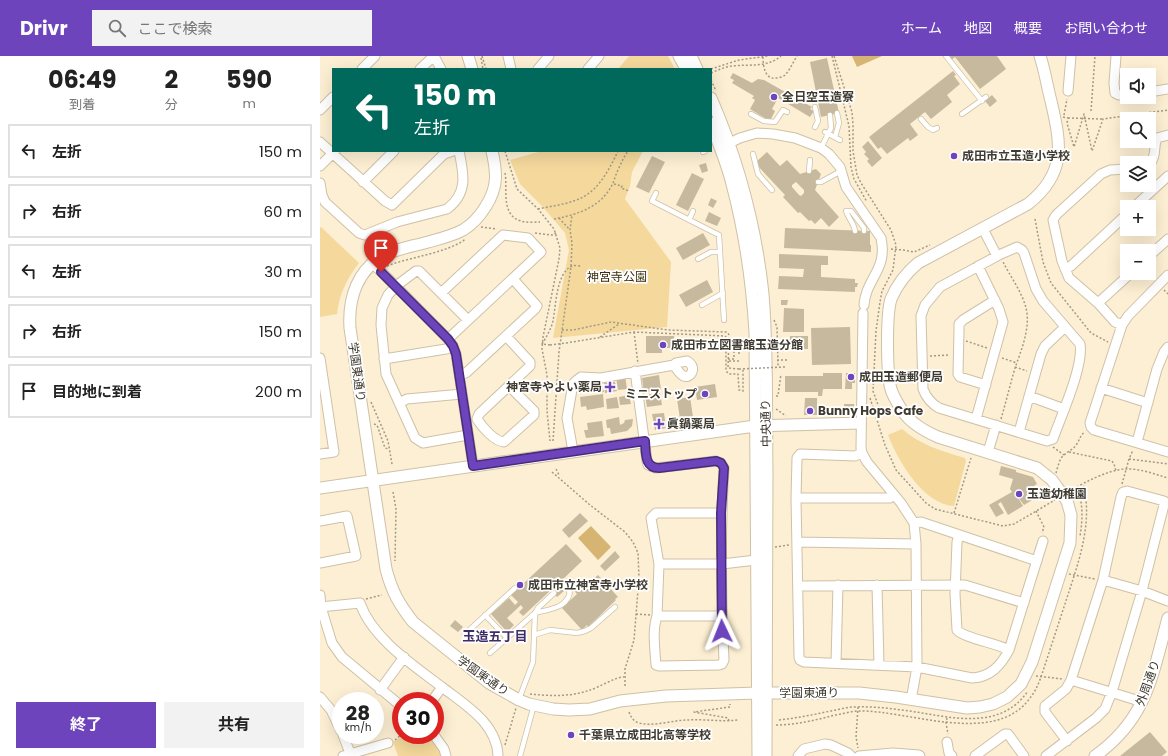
<!DOCTYPE html>
<html lang="ja">
<head>
<meta charset="utf-8">
<style>
  :root { --surface:#fff; --page:#f2f2f2; --text:#222; --muted:#767676; --line:#e0e0e0; --accent:#6e44bc }
  body { margin:0; font-family:Poppins,"Noto Sans JP",sans-serif; background:var(--page); color:var(--text); height:100vh; display:flex; flex-direction:column; font-size:15px; white-space:nowrap }
  * { box-sizing:border-box; margin:0 }
  p { font-size:13px; color:var(--muted) }
  .icon { flex:none; width:22px; height:22px; fill:none; stroke:currentColor; stroke-width:2; stroke-linecap:round; stroke-linejoin:round }
  .map { position:relative; flex:1; overflow:hidden }
  .side { display:flex; flex-direction:column; background:var(--surface); width:320px }
  .side>* { flex:none }
  .hud { position:absolute; left:12px; top:12px; width:380px; height:84px; border-radius:0px; box-shadow:0 4px 16px #0002; background:#00695c; color:#fff; overflow:hidden }
  .buttons { position:absolute; left:800px; top:12px; display:grid; gap:8px }
  .buttons a { display:grid; place-items:center; width:36px; height:36px; border-radius:0px; background:var(--surface); box-shadow:0 4px 16px #0002; font-size:20px }
  .speed { position:absolute; left:12px; top:636px; display:flex; gap:8px; font-size:20px; font-weight:700; text-align:center }
  .speed>* { display:grid; place-content:center; width:52px; height:52px; border-radius:50%; background:var(--surface); box-shadow:0 4px 16px #0002; line-height:1 }
  .speed small { font-size:10px; font-weight:400 }
  .speed .limit { border:6px solid #d22; background:#fff; color:#111 }
  .pin { position:absolute; display:grid; place-items:center; width:34px; height:34px; color:#fff; margin:-41px -17px; border-radius:50% 50% 50% 0; rotate:-45deg; box-shadow:0 0 4px #0007 }
  .pin .icon { rotate:45deg }
  .me { position:absolute; width:44px; margin:-22px; rotate:358deg; stroke-linejoin:round; filter:drop-shadow(0 0 3px #0008) }
  .turn { display:flex; align-items:center; gap:14px; height:84px; padding:0 16px; font-size:18px }
  .turn .icon { width:52px; height:52px; stroke-width:2.5 }
  .turn b { display:block; font-size:28px; line-height:34px }
  .eta { display:flex; justify-content:space-evenly; align-items:center; height:68px; text-align:center }
  .eta b { font-size:24px; font-weight:700; line-height:28px }
  .button { display:flex; gap:8px; margin-top:auto; padding:8px 16px }
  .button a { flex:1; height:46px; border-radius:0px; background:var(--accent); color:#fff; font-size:16px; font-weight:700; line-height:46px; text-align:center }
  .button a+a { background:var(--page); color:var(--text) }
  ul { padding:0; list-style:none }
  li { display:flex; align-items:center; gap:12px; height:54px; margin:0 8px 6px; padding:0 8px; border:2px solid var(--line); border-radius:0px }
  li div { flex:1 }
  li b { display:block; font-size:15px }
  li em { font-style:normal }
  header { display:flex; align-items:center; gap:24px; box-sizing:border-box; height:56px; padding:0 20px; background:var(--accent); color:#fff }
  header strong { font-size:19px }
  nav { display:flex; gap:22px; margin-inline-start:auto; font-size:14px }
  .search { width:280px; height:36px; background:var(--page); display:flex; align-items:center; gap:10px; box-sizing:border-box; padding:0 14px; border-radius:0px; color:var(--muted); font-size:15px }
  main { display:flex; flex:1; min-height:0 }
  .map>svg:first-child { display:block }
  .green { fill:#f4d89c }
  .water { fill:#d5b571 }
  .building { fill:#c6b99e; fill-rule:evenodd }
  .lines { fill:none; stroke-linecap:round; stroke-linejoin:round }
  .service-casing { stroke:#cec1a7; stroke-width:6 }
  .minor-casing { stroke:#cec1a7; stroke-width:11 }
  .tertiary-casing { stroke:#cec1a7; stroke-width:13 }
  .path { stroke:#a39a86; stroke-width:1.5; stroke-dasharray:2 2; stroke-linecap:butt }
  .service { stroke:#fff; stroke-width:4.5 }
  .minor { stroke:#fff; stroke-width:9 }
  .tertiary { stroke:#fff; stroke-width:11 }
  .tertiary-bridge-casing { stroke:#cec1a7; stroke-width:13; stroke-linecap:butt }
  .path-bridge { stroke:#a39a86; stroke-width:1.5; stroke-dasharray:2 2; stroke-linecap:butt }
  .tertiary-bridge { stroke:#fff; stroke-width:11 }
  .route-casing { stroke:#482c7a; stroke-width:10 }
  .route { stroke:#6e44bc; stroke-width:7 }
  .poi-dot { fill:#6e44bc; stroke:#fff; stroke-width:1.5 }
  .labels { text-anchor:middle; stroke-width:3.5; stroke-linejoin:round; paint-order:stroke }
  .poi-label { font-size:12px; font-weight:bold; fill:#403b30; stroke:#fff; text-anchor:start }
  .park-label { font-size:12px; fill:#3e3012; stroke:#fff }
  .street-label { font-size:12px; fill:#403b30; stroke:#fff }
  .neighbourhood-label { font-size:13px; font-weight:bold; fill:#3f2c67; stroke:#fff }
</style>
</head>
<body>
<header>
<strong>Drivr</strong>
<div class="search"><svg class="icon" aria-label="search" viewBox="0 0 24 24"><circle cx="10" cy="10" r="6"/><path d="M15 15l6 6"/></svg>ここで検索</div>
<nav><a>ホーム</a><a>地図</a><a>概要</a><a>お問い合わせ</a></nav>
</header>
<main>
<section class="side">
<div class="eta">
<div><b>06:49</b><p>到着</p></div>
<div><b>2</b><p>分</p></div>
<div><b>590</b><p>m</p></div>
</div>
<ul>
<li><svg class="icon" aria-label="left" viewBox="0 0 24 24"><path d="M17 20v-9H6M10 6l-5 5 5 5"/></svg><div><b>左折</b></div><em>150 m</em></li>
<li><svg class="icon" aria-label="right" viewBox="0 0 24 24"><path d="M7 20v-9h11M14 6l5 5-5 5"/></svg><div><b>右折</b></div><em>60 m</em></li>
<li><svg class="icon" aria-label="left" viewBox="0 0 24 24"><path d="M17 20v-9H6M10 6l-5 5 5 5"/></svg><div><b>左折</b></div><em>30 m</em></li>
<li><svg class="icon" aria-label="right" viewBox="0 0 24 24"><path d="M7 20v-9h11M14 6l5 5-5 5"/></svg><div><b>右折</b></div><em>150 m</em></li>
<li><svg class="icon" aria-label="arrive" viewBox="0 0 24 24"><path d="M6 21V4h12l-3 4 3 4H6"/></svg><div><b>目的地に到着</b></div><em>200 m</em></li>
</ul>
<div class="button"><a>終了</a><a>共有</a></div>
</section>
<div class="map">
<svg width="848" height="700" viewBox="0 0 848 700">
  <rect width="100%" height="100%" fill="#fcefd3"/>
  <path class="green" d="M309,0h39l7,13h-57z
    M222,95h101l-11,21 -2,14 -5,13 46,63 -4,65 -114,11 16,-88 -4,-17 -23,-27 -22,-22 -10,-24z
    M1,171l38,36c-12,15 -20,32 -22,51l-17,3v-89z
    M582,373c18,16 40,22 63,29l1,3 -12,45c-31,-2 -56,-45 -66,-71z
    M85,679h25l3,2 10,19h-45l-5,-14z"/>
  <path class="water" d="M532,0h30l-25,11z
    M271,470l20,21 -13,13 -20,-22z"/>
  <path class="building" d="M628,0h49l9,13 -26,20 -25,-32 -4,3z
    M507,2l12,55 -18,4 -11,-55z
    M633,15l3,4 -2,1 6,8 -13,11 5,7 -21,17 -6,-7 -15,12 8,11 -8,6 -2,-3 -21,16 -6,-7 -3,2 -9,-12z
    M413,17l19,10 6,-4 6,1 48,27 -2,2 4,2 -4,6 -32,-19 -6,11 3,2 -5,10 -20,-12 5,-9 -3,-2 2,-2 -22,-13 2,-3 -4,-2z
    M672,39l5,6 -7,6 -5,-6z
    M548,85l14,17 -10,9 -5,-6 2,-2 -5,-5 2,-2 -4,-5z
    M447,96l13,14 7,-6 13,14 16,-5 5,5 -6,16 24,27 -10,10 -8,-9 -6,6 -4,-4 -2,1 -9,-9 -2,1 -15,-16 2,-2 -30,-32zM476,126l8,8v3l-3,3 -2,-1 -7,-8v-2z
    M332,100l13,6 -16,31 -13,-6z
    M386,107l2,8 -6,2 -3,-8z
    M372,117l12,6 -16,32 -12,-6z
    M391,142l6,3 -4,7 -5,-3z
    M389,156l12,6 -4,8 -12,-5z
    M465,172l85,3v14h1v7l-87,-4z
    M383,177l7,12 -27,15 -7,-12z
    M459,198l49,2v9h-7v12l34,2v4h3l-1,4h-2v5l-77,-3 1,-13 24,1 1,-8 -25,-1z
    M387,224l6,12 -27,15 -7,-12z
    M461,244h7l-1,5h-6z
    M464,252l20,1v23h-21z
    M530,271l1,37 -39,1 -1,-37z
    M326,280h28v12h-12v5h-16z
    M470,280h18v13h-18z
    M503,317h19v16h-19l-1,7h-4v-4h-33v-16h38z
    M526,317h9v10h-3v6h-7z
    M305,319l2,14 -9,1 -2,-13z
    M339,319l2,15 -17,3 -2,-15z
    M295,326l2,9 -12,2 -1,-10z
    M395,328l2,13 -20,3 -2,-13z
    M283,330l1,6 -6,1 -1,-6z
    M340,337l2,12 -15,2 -2,-12z
    M283,338l1,13 -17,3 -1,-4 -5,1 -1,-10z
    M309,339l2,9 -11,1 -1,-8z
    M297,341l2,11 -12,1 -1,-10z
    M370,341l3,20 -13,2 -3,-20z
    M485,342h12v17h-13z
    M524,348h10v11h-10z
    M344,357l2,15 -11,2 -3,-16z
    M299,361l1,8 4,-2 1,-3 8,-1 -1,7 -5,5 -16,3 -1,-6h-3l-1,-8z
    M282,365l2,15 -18,2 -2,-8h4l-1,-7z
    M681,410l15,4v2l17,5 4,7 -3,2 5,7 -6,4 1,2 -10,6 -7,-9 6,10 -15,9 -7,-13 -3,2 6,9 -8,4 -7,-12 23,-13 -2,-3 3,-10 -14,-4z
    M260,457l8,8 -19,17 -7,-8z
    M246,488l16,17 -21,20 10,1 8,10 19,-17 20,22 -3,2 1,1 -28,27 -1,-2 -5,5 -20,-22 15,-14 -8,-9 -10,-2 -1,1 6,7 -7,6 -6,-7 -28,26 -4,-4 4,-4 -2,-3 -14,13 7,7 -7,7 -16,-18 18,-16 6,7 3,-3 -7,-7z
    M295,495l5,6 -15,14 -5,-5z
    M135,564l8,7 -5,5 -8,-6z
    M830,676l17,20 -5,4h-42z"/>
  <g class="lines">
    <g class="service-casing">
      <path id="service" d="M626,0l36,45
        M431,58l13,7 11,1 8,-12 4,2
        M642,58l24,-17
        M601,63l7,8 5,3 4,-2
        M495,71l3,-6 -3,-14
        M505,76l15,8
        M515,81l4,-14 -2,-10
        M501,92l10,-20 -1,-13
        M383,96l2,-1
        M433,98l5,20 14,16
        M489,115l1,-11
        M498,126h3l20,-11
        M336,137l-4,8 67,34 5,85
        M369,164l4,-9
        M535,175c-1,-8 -7,-13 -9,-20h5l13,17v3
        M378,203l13,-7h9
        M382,249l21,-12
        M215,557c7,-2 15,-3 22,-6 8,-3 18,-14 9,-21l-5,1
        M165,559l22,23
        M145,578l50,-46
        M214,579l16,-5 27,3 8,-2 6,-3 24,-21
        M170,597l45,-40 3,-5 16,-15
        M199,643l14,-37 2,-49
        M200,700l14,-51"/>
    </g>
    <g class="minor-casing">
      <path id="minor" d="M114,0l7,13
        M188,0l3,13
        M796,0l-2,27 1,10 4,2 8,-1
        M42,13l13,-13
        M100,13l14,-13
        M218,13l11,-13
        M268,13l11,-13
        M748,35l3,-35
        M829,36l19,-3
        M0,54l13,-13
        M0,86l65,59 7,4 52,-51 9,-3
        M403,90l17,-8 17,-5 16,1 22,4 26,10 8,6 11,13 6,20 35,51c7,32 -15,40 -17,67
        M829,109c8,-8 4,-18 8,-27l11,-3
        M0,110l15,-15
        M43,126l31,-31
        M0,127l2,12 3,7 34,31 6,2 32,-13 50,-13c21,-16 17,-34 12,-58
        M814,151l34,-31
        M663,173l14,27
        M697,191l5,3 2,3 12,36 7,12 37,43c4,22 -19,72 -27,95l-6,2 -108,-33c-7,-4 -13,-11 -16,-19l-2,-73 4,-11 15,-18 59,-32z
        M829,200l19,-17
        M57,204v8l4,3 67,68 5,7 3,8 17,111
        M745,213l6,-3 56,-52
        M848,219l-40,41 -6,9 -32,98 1,4 3,3 74,22
        M121,237l62,-58 25,3 13,14 -93,87
        M778,247l33,-30
        M543,257l-2,135 1,5 5,9 34,41 13,20 2,21 1,123 -6,33
        M802,269l-7,-3 -17,-19 -29,-25 -7,-17 -9,-41 3,-5 45,-41 9,-4 17,-1
        M0,302l14,94 -14,2
        M64,303l62,-10 7,-3
        M315,315l12,90 1,4 8,3 60,-7 5,2 3,5c-4,64 -3,128 0,192l-2,4 -3,1 -60,1 -3,-1c-1,-16 -4,-34 1,-49l2,-52 -8,-46 5,-5h65
        M140,320l7,-4 68,-63 2,-3 -24,-27
        M666,329l-26,-8 -2,-3 1,-44v-6l4,-4 32,-20
        M781,332l47,15
        M709,340l35,13
        M79,347l8,-4 55,-5
        M157,363c5,8 17,22 27,23l30,-27v-4l-25,-25
        M157,363l2,-5 51,-48v-4l-24,-26
        M656,363l27,-97 -4,-13 -21,-43
        M699,376l22,-78 4,-8 20,-19
        M148,379l-45,8 -8,-5 -29,-64 -5,-49 1,-17 6,-13 8,-9 20,-15h3l49,49
        M817,386l20,-73 7,-17 4,-5
        M253,395l-6,-33 6,-34 4,-4 4,-3 20,1 73,-13 2,-2 11,-2c12,7 2,20 -5,14 -3,-2 -6,-7 -8,-10
        M668,396l8,-27
        M542,397l-7,3 -55,-2 -3,4 -1,40 3,159 1,3 4,2 113,5 55,11c19,-1 29,-13 37,-28l34,-109
        M476,442h94l4,-3
        M0,465l27,-5 9,40 -36,7
        M594,467l7,-1 116,39
        M639,479l-2,7 -2,52 2,36c7,8 39,13 52,20
        M477,486l119,2
        M339,508h63l34,-4
        M783,524l39,11 26,10
        M557,529l2,80
        M478,530l167,-1 59,18
        M0,539l1,12 11,36 10,14 59,49
        M0,551l40,-4c12,35 53,62 82,84 23,18 55,36 56,69
        M337,560h65
        M516,607l2,-78
        M751,624l62,19 9,4
        M60,634l24,-33
        M0,641l11,13 10,21
        M112,645l10,-14
        M23,679l7,18
        M114,679l10,14 2,7
        M627,686l2,11 3,3
        M23,700l45,-13
        M478,700l6,-7 21,-5 6,1 17,8 3,3
        M539,700l34,-3 26,2 1,1
        M655,700l30,-22h3l16,22
        M726,700l50,-38 9,-9 7,-17 30,-101 22,-86v-4l-37,-10 -4,1 -2,5 -18,83 -32,100 -5,9 -21,17v6l22,29"/>
    </g>
    <g class="tertiary-casing">
      <path id="tertiary" d="M148,0l4,13
        M359,0l7,13
        M371,0l6,13
        M720,0c5,15 7,30 11,45 10,43 16,72 -23,103l-110,59c-12,10 -21,22 -27,36 -5,16 -4,69 -1,86 1,6 4,12 7,17 9,18 23,27 41,35l99,31 15,12
        M391,42c27,62 45,129 52,196 5,59 3,119 4,178 0,94 -1,189 -1,284
        M391,67c7,20 16,40 21,61 13,49 20,98 23,148l3,424
        M172,95c5,22 6,36 -6,55 -6,10 -13,18 -23,24 -11,6 -24,9 -35,12 -14,4 -28,6 -41,12 -30,14 -39,45 -37,74l36,241c6,23 13,35 27,53l76,61 30,17 10,4 24,5 16,1 21,-1 30,-8 46,-5 92,-3h101l37,4 71,11 13,-1 13,-3 14,-7 14,-13 11,-22 38,-119 1,-28 -4,-14
        M0,432l435,-62 105,-3
        M775,700c52,-37 57,-80 73,-138"/>
    </g>
    <path class="path" d="M162,0l4,13
      M512,0l17,70 2,41 3,12 13,23
      M514,0l18,56 1,13v26l4,24 4,8 30,47 5,15 -3,25 -11,21 -2,11 -4,29 -3,60 9,25
      M443,1c0,9 2,23 13,21 3,0 7,-1 9,-3 5,-5 8,-13 12,-19
      M161,2l2,11
      M391,13l28,-9 29,-4
      M391,17c7,-3 14,-6 21,-7 18,-2 35,2 49,-10
      M391,24l5,11
      M771,55l4,-55
      M744,59l3,-16
      M743,61l5,1 -1,5 7,24 10,-33 8,37 11,-32 65,-9
      M748,62l34,1
      M185,95l12,38 21,20 16,20 6,19 -1,11 -16,78 -1,12 5,26v36l3,30
      M185,117c3,15 -5,42 16,48 5,2 13,1 19,1
      M294,128l8,2 -1,2 8,3
      M218,153c14,-3 32,-5 45,-12 17,-9 27,-29 35,-46
      M239,162l11,12
      M234,163c22,-4 45,-11 57,-32 3,-5 4,-11 7,-17 3,-7 6,-13 10,-19
      M715,163l8,43 8,21 40,50 17,9
      M161,171l16,2
      M215,177l17,2 4,-2
      M583,194l11,2 16,-7
      M67,210c26,-10 57,-12 79,-27
      M844,234l4,4
      M454,264l3,7 1,38 -2,2
      M242,274h11l38,-8 57,8 58,2 2,1 1,2 -1,33 11,1
      M314,276l4,32
      M280,281l19,-13
      M646,285l21,7
      M246,287l68,-11 91,4 1,1v34l3,3h9l1,16 4,1v-23
      M230,289l-8,-1c5,-8 9,-15 11,-23 3,-15 3,-48 19,-55 2,-1 6,0 9,0
      M610,300l20,-1
      M682,302l15,5
      M408,303h6v-20h4v14h4
      M457,304h11
      M409,305h11
      M695,311l12,4
      M581,318h14
      M456,340h2l3,-22
      M550,342l15,47 11,25 30,33 9,6 68,17 11,-2 41,-24
      M51,346l17,39 4,23
      M456,353l10,7
      M681,363c5,-17 9,-34 14,-51 6,-17 16,-41 11,-60 -4,-16 -16,-32 -23,-46
      M54,368l3,1 8,23 4,1
      M233,385l6,-89 12,-85 1,-24 -2,-13 2,-15
      M733,391l11,8
      M749,396l43,9 2,3 2,7
      M809,403l39,5
      M236,413l3,6
      M232,416l38,33 35,27 8,10 5,11 1,25 -5,62 -9,29v17
      M736,417c2,-6 3,-14 8,-18 4,-4 9,-5 12,-10 4,-5 4,-10 9,-13
      M802,428l7,-25 4,-9
      M757,430c6,17 6,32 3,50
      M750,435c15,-9 38,-21 55,-22 14,-1 29,5 43,9
      M73,436l3,17 -1,52
      M716,455l8,16 -2,6
      M634,457l17,-55
      M455,491l14,-2
      M749,518l26,5
      M46,543l16,-4
      M316,558l14,1
      M716,620l27,3
      M210,638c20,2 41,3 60,-4 10,-3 25,-13 34,-13
      M538,651l-2,30 2,11
      M309,656c2,5 4,9 10,11 15,4 34,-3 49,-3 17,-1 34,2 50,0
      M627,662l-1,5 2,11
      M459,664c17,-2 34,-5 51,-9 8,-1 16,-4 24,-4 25,-1 50,3 74,7 36,6 76,12 100,-23
      M409,665l-1,-3 -34,-6 36,-5v-3
      M456,669c20,0 40,-5 59,-10 8,-1 16,-4 24,-4 49,-1 136,36 171,-13 5,-6 8,-13 11,-21 8,-24 16,-49 24,-73 12,-38 29,-80 18,-120
      M75,684l6,-5
      M185,689l11,-37"/>
    <use href="#service" class="service"/>
    <use href="#minor" class="minor"/>
    <use href="#tertiary" class="tertiary"/>
    <g class="tertiary-bridge-casing">
      <path id="tertiary-bridge" d="M732,424l15,21"/>
    </g>
    <path class="path-bridge" d="M571,193l12,1
      M230,289l16,-2
      M419,313l46,-2"/>
    <use href="#tertiary-bridge" class="tertiary-bridge"/>
  </g>
  <g class="lines">
    <g class="route-casing">
      <path id="route" d="M61,216l67,67 5,7 3,8 17,112 172,-25c1,11 -1,27 14,27l57,-7 5,2 3,5 -3,45 1,118"/>
    </g>
    <use href="#route" class="route"/>
  </g>
  <g class="poi-dot">
    <circle cx="454" cy="41" r="4"/>
    <circle cx="634" cy="100" r="4"/>
    <circle cx="343" cy="289" r="4"/>
    <circle cx="531" cy="321" r="4"/>
    <path d="M288 325h4v4h4v4h-4v4h-4v-4h-4v-4h4z"/>
    <circle cx="385" cy="338" r="4"/>
    <circle cx="490" cy="355" r="4"/>
    <path d="M337 362h4v4h4v4h-4v4h-4v-4h-4v-4h4z"/>
    <circle cx="699" cy="438" r="4"/>
    <circle cx="200" cy="529" r="4"/>
    <circle cx="251" cy="679" r="4"/>
  </g>
  <g class="labels">
    <g class="poi-label">
      <text x="462" y="45">全日空玉造寮</text>
      <text x="642" y="104">成田市立玉造小学校</text>
      <text x="351" y="293">成田市立図書館玉造分館</text>
      <text x="539" y="325">成田玉造郵便局</text>
      <text x="282" y="335" text-anchor="end">神宮寺やよい薬局</text>
      <text x="377" y="342" text-anchor="end">ミニストップ</text>
      <text x="498" y="359">Bunny Hops Cafe</text>
      <text x="347" y="372">眞鍋薬局</text>
      <text x="707" y="442">玉造幼稚園</text>
      <text x="208" y="533">成田市立神宮寺小学校</text>
      <text x="259" y="683">千葉県立成田北高等学校</text>
    </g>
    <g class="park-label">
      <text x="297" y="225">神宮寺公園</text>
    </g>
    <g class="street-label">
      <text transform="translate(37 316) rotate(82)" y="4">学園東通り</text>
      <text transform="translate(446 367) rotate(-91)" y="4">中央通り</text>
      <text transform="translate(163 620) rotate(35)" y="4">学園東通り</text>
      <text transform="translate(828 627) rotate(-70)" y="4">外周通り</text>
      <text x="489" y="641">学園東通り</text>
    </g>
    <g class="neighbourhood-label">
      <text x="175" y="585">玉造五丁目</text>
    </g>
  </g>
</svg>
<div class="buttons">
<a><svg class="icon" aria-label="sound" viewBox="0 0 24 24"><path d="M4 9h4l5-4v14l-5-4H4zM17 9q2 3 0 6"/></svg></a>
<a><svg class="icon" aria-label="search" viewBox="0 0 24 24"><circle cx="10" cy="10" r="6"/><path d="M15 15l6 6"/></svg></a>
<a><svg class="icon" aria-label="layers" viewBox="0 0 24 24"><path d="M12 4l9 5-9 5-9-5zM3 14l9 5 9-5"/></svg></a>
<a>+</a>
<a>−</a>
</div>
<div class="speed"><div>28<small>km/h</small></div><div class="limit">30</div></div>
<div class="pin" style="left:61px;top:216px;background:#d93025"><svg class="icon" aria-label="arrive" viewBox="0 0 24 24"><path d="M6 21V4h12l-3 4 3 4H6"/></svg></div>
<svg class="me" style="left:402px;top:575px" viewBox="-20 -20 40 40"><path d="M0-17L14 15 0 8-14 15z" fill="#6e44bc" stroke="#fff" stroke-width="4"/></svg>
<div class="hud">
<div class="turn"><svg class="icon" aria-label="left" viewBox="0 0 24 24"><path d="M17 20v-9H6M10 6l-5 5 5 5"/></svg><div><b>150 m</b>左折</div></div>
</div>
</div>
</main>
</body>
</html>
